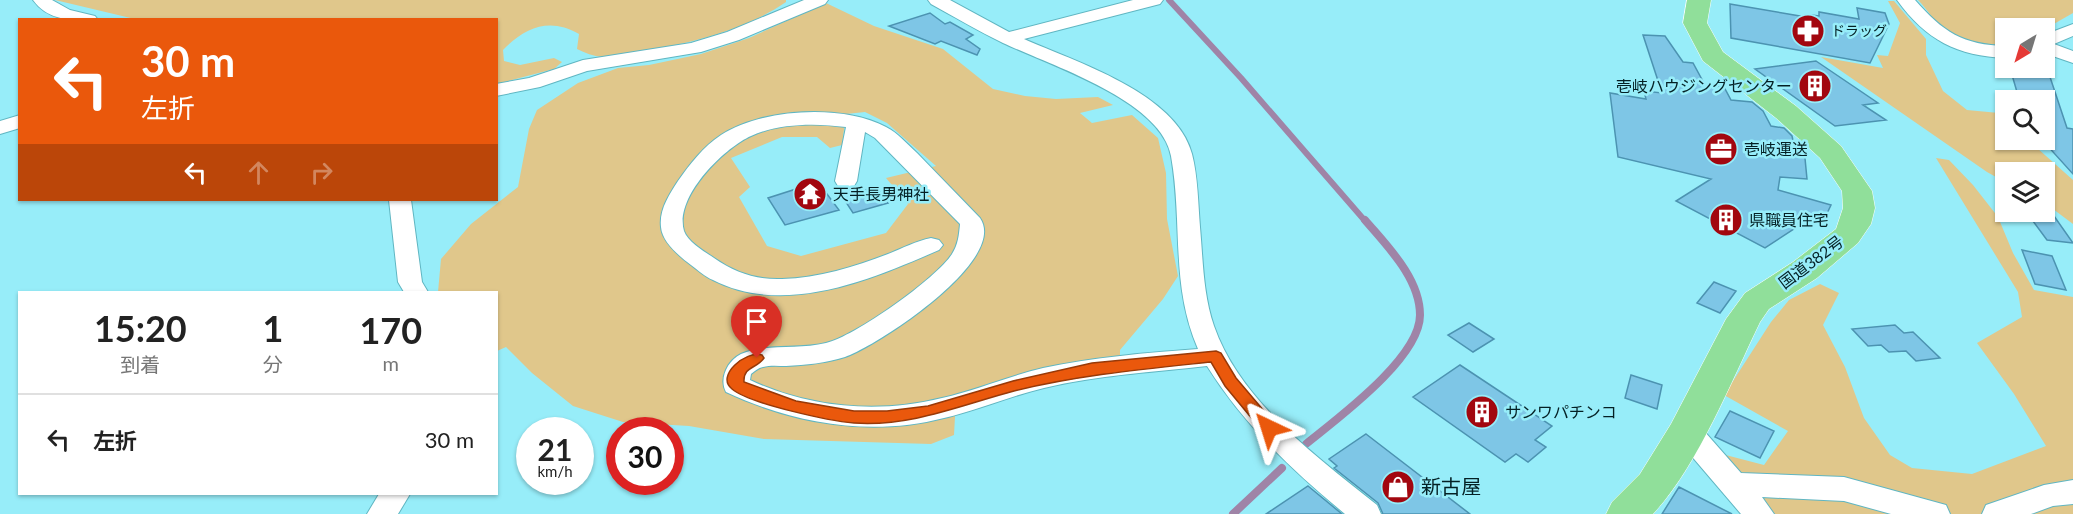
<!DOCTYPE html>
<html lang="ja">
<head>
<meta charset="utf-8">
<style>
  :root { --surface:#fff; --page:#f2f2f2; --text:#222; --muted:#767676; --line:#e0e0e0 }
  body { margin:0; font-family:Lato,"Noto Sans JP",sans-serif; background:var(--page); color:var(--text); height:100vh; display:flex; flex-direction:column; font-size:22px; white-space:nowrap }
  * { box-sizing:border-box; margin:0 }
  p { font-size:20px; color:var(--muted) }
  .icon { flex:none; width:33px; height:33px; fill:none; stroke:currentColor; stroke-width:2; stroke-linecap:round; stroke-linejoin:round }
  .map { position:relative; flex:1; overflow:hidden }
  .side { position:absolute; left:18px; top:291px; width:480px; height:204px; display:flex; flex-direction:column; background:var(--surface); border-radius:0px; box-shadow:0 2px 4px #0004 }
  .side>* { flex:none }
  .banner { position:absolute; left:18px; top:18px; width:480px; height:183px; border-radius:0px; box-shadow:0 2px 4px #0004; background:#ea580c; color:#fff; overflow:hidden }
  .needle { width:39px; rotate:218deg }
  .controls { position:absolute; left:1995px; top:18px; display:grid; gap:12px }
  .controls a { display:grid; place-items:center; width:60px; height:60px; border-radius:0px; background:var(--surface); box-shadow:0 2px 4px #0004; font-size:30px }
  .speed { position:absolute; left:516px; top:417px; display:flex; gap:12px; font-size:30px; font-weight:700; text-align:center }
  .speed>* { display:grid; place-content:center; width:78px; height:78px; border-radius:50%; background:var(--surface); box-shadow:0 2px 4px #0004; line-height:1 }
  .speed small { font-size:15px; font-weight:400 }
  .speed .limit { border:9px solid #d22; background:#fff; color:#111 }
  .pin { position:absolute; display:grid; place-items:center; width:51px; height:51px; color:#fff; margin:-62px -26px; border-radius:50% 50% 50% 0; rotate:-45deg; box-shadow:0 0 6px #0007 }
  .pin .icon { rotate:45deg }
  .me { position:absolute; width:66px; margin:-33px; rotate:319deg; stroke-linejoin:round; filter:drop-shadow(0 0 4px #0008) }
  .turn { display:flex; align-items:center; gap:21px; height:126px; padding:0 24px; font-size:27px }
  .turn .icon { width:78px; height:78px; stroke-width:2.5 }
  .turn b { display:block; font-size:42px; line-height:51px }
  .lanes { display:flex; align-items:center; height:57px; padding:0 24px; background:#0003; justify-content:center; gap:30px; direction:ltr }
  .lanes .off { opacity:.35 }
  .eta { display:flex; justify-content:space-evenly; align-items:center; height:102px; text-align:center }
  .eta b { font-size:36px; font-weight:700; line-height:42px }
  ul { padding:0; list-style:none }
  li { display:flex; align-items:center; gap:18px; height:90px; padding:0 24px; border-top:2px solid var(--line) }
  li div { flex:1 }
  li b { display:block; font-size:22px }
  li em { font-style:normal }
  .map>svg:first-child { display:block }
  .green { fill:#e0c78b; fill-rule:evenodd }
  .lines { fill:none; stroke-linecap:round; stroke-linejoin:round }
  .stream-far1 { stroke:#9f84a7; stroke-width:6 }
  .stream { stroke:#9f84a7; stroke-width:8 }
  .building { fill:#7ec6e6; stroke:#4c93b1; stroke-width:1.5 }
  .minor-casing { stroke:#60b6c2; stroke-width:2 }
  .highway-casing { stroke:#fff; stroke-width:1 }
  .minor { fill:#fff; fill-rule:evenodd }
  .highway { fill:#90df9a; fill-rule:evenodd }
  .route { fill:#ea580c; stroke:#983908; stroke-width:1.5 }
  .labels { text-anchor:middle; stroke-width:5; stroke-linejoin:round; paint-order:stroke }
  .far-poi-label { font-size:14px; fill:#042024; stroke:#97edf9; text-anchor:start }
  .poi-label { font-size:16px; fill:#042024; stroke:#97edf9; text-anchor:start }
  .street-label { font-size:16px; fill:#042024; stroke:#97edf9 }
  .near-poi-label { font-size:20px; fill:#042024; stroke:#97edf9; text-anchor:start }
</style>
</head>
<body>
<div class="map">
<svg width="2073" height="514" viewBox="0 0 2073 514">
  <rect width="100%" height="100%" fill="#97edf9"/>
  <path class="green" d="M55,0h731v2c-42,29 -101,43 -152,50 -10,2 -21,5 -31,5 -10,-1 -18,-4 -26,-8l2,-15c-29,-17 -54,-7 -76,16l1,11 16,4 34,-7 8,4 -8,7 -57,15 -1,-64h-357z
    M1918,0h155v13l-28,16 -39,-1 -1,15c-19,4 -47,0 -62,-14 -9,-8 -16,-20 -25,-29z
    M1888,1h6l32,38v16l17,36 24,19 32,3 6,6 1,21h22l45,40v44l-28,-21 -1,-31h-38l-1,10 -18,-10 -166,-115 62,11 -6,-13 11,1 12,-33z
    M826,3l48,23 69,23 50,40 32,7 31,3 42,-2 15,8 -33,8 12,10 40,-8 26,23 8,35 1,46 11,57 -15,23 -43,51v6l-133,28 -31,14 -2,37 -23,9 -167,-5 -75,-13 -66,-4 -50,-16 -41,-33 -26,-26 -9,4 -1,-59h-58l3,-33 30,-35 47,-37 11,-58 8,-19 41,-27 40,-15 31,-3 52,-11 48,-16zM865,112l22,11 49,43 -50,12 22,26 -22,29 -85,23 -34,-10 -28,-49 11,-10 -19,-29 51,-21h35l13,11 12,-3 4,-31z
    M1936,158l13,2 24,25 25,32 15,36 21,37 39,7v217h-305l-50,-61 46,12 24,-34 -64,-36 47,-73 18,-22 31,-16 19,9 -16,32 22,42 19,51 26,37 22,13 60,6 74,-28 -32,-52 -37,-51 45,-26 -4,-25z"/>
  <g class="lines">
    <path class="stream-far1" d="M1169,0l72,78 125,144"/>
    <path class="stream" d="M1306,444c32,-26 114,-86 114,-129 0,-37 -33,-69 -55,-95
      M1233,514l49,-46"/>
  </g>
  <path class="building" d="M1730,4l82,14v-3l7,1v-4l40,7 -2,-11 28,5 4,11 -19,39 -139,-25z
    M930,13l15,11 5,-2 23,13 -7,4 14,10 -3,6 -36,-14 -6,3 -46,-18z
    M1643,35l22,1 18,26 10,1 12,22 19,2 7,13 21,2 11,9 8,15 13,2 8,8 2,9 10,3 3,31 -27,-2 -2,13 53,15 -9,19 -13,-5 -44,29 -89,-47 35,-22 -93,-22 -8,-64 36,6 -2,-8 18,2z
    M1816,61l62,42 -15,2 23,15 -51,6 -80,-57z
    M2010,68h37l20,60 6,1v45l-29,-32v-45l-27,-5z
    M818,182l21,28 -54,15 -17,-27z
    M876,187l12,16 -35,10 -11,-17z
    M2027,213l27,3 19,27 -26,-3z
    M2022,250l30,6 14,34 -31,-6z
    M1714,282l22,9 -16,22 -23,-10z
    M1469,323l25,16 -21,13 -25,-17z
    M1895,325l9,8 9,-1 27,26 -24,3 -10,-10 -17,1 -8,-7 -13,1 -16,-17z
    M1460,365l92,61 -17,14 11,7 -18,15 -12,-8 -11,8 -92,-65z
    M1631,375l31,10 -5,24 -32,-11z
    M1730,411l44,20 -14,27 -45,-21z
    M1366,434l104,80h-87l-5,-11 -44,-35 3,-2 -8,-7z
    M1308,486l34,28h-76z
    M1679,487l53,27h-70z"/>
  <g class="lines">
    <g class="minor-casing">
      <path id="minor" d="M33,0h19l18,10 25,6 3,4c-25,0 -49,2 -65,-20z
        M804,0h24l-3,4 -86,36 -38,12 -114,19 -47,16 -44,9v-12l33,-6 54,-18 108,-17 36,-11z
        M928,0h22l59,32 124,-32h30l-3,4 -136,35c52,23 152,54 168,115 6,23 6,49 8,73 3,33 3,67 14,99 26,75 102,130 163,179l4,9h-36c-53,-44 -101,-89 -138,-148 -54,6 -109,9 -163,22 -34,8 -66,22 -100,30 -73,19 -150,6 -218,-26 -7,-13 1,-31 15,-38 27,-11 57,-4 85,-11 28,-6 111,-65 126,-89 6,-9 7,-19 8,-30l-85,-86 -10,-6 -8,49 -3,5 -8,2 -8,-2 -3,-5 11,-54c-30,-4 -67,-4 -95,9 -27,12 -77,61 -67,95 4,11 21,21 30,27 21,15 43,22 68,21 37,-1 72,-12 106,-25 15,-6 28,-13 43,-16l8,2 4,5 -4,5c-67,29 -154,67 -226,30 -8,-3 -15,-10 -22,-15 -12,-9 -29,-23 -30,-38 -2,-17 8,-32 17,-46 12,-17 25,-34 43,-46 41,-27 123,-31 165,-8 12,6 21,17 31,26 21,22 42,43 63,65 29,42 -103,128 -135,139 -19,6 -39,8 -59,9 -7,0 -16,-1 -23,1 -5,1 -8,4 -12,7l-1,6c59,28 129,34 192,18 35,-8 67,-22 101,-30 51,-11 103,-15 155,-19 -28,-64 -15,-127 -27,-193 -10,-56 -122,-91 -168,-113 -25,-12 -48,-26 -72,-39z
        M1897,0h18c28,32 48,45 91,46v12c-49,-2 -80,-18 -109,-58z
        M2073,24v12l-19,8 19,7v12l-29,-10v-18z
        M20,115v13l-20,6v-13z
        M389,200h22l11,82 6,10h-24l-6,-10z
        M1687,420l10,3 44,50 103,4 102,28 4,9h-59l-47,-13 -82,-4 12,17h-33l-64,-75 -4,-8 4,-8z
        M2073,480v24l-20,2 -22,8h-49l4,-9 58,-20z
        M379,494h31l-12,20h-31z"/>
    </g>
    <g class="highway-casing">
      <path id="highway" d="M1687,0h24l-4,23 16,29 73,54 45,40 31,45 3,17 -4,16 -13,19 -41,35 -48,31 -9,13c-29,60 -63,145 -107,192h-47l6,-12 28,-28 31,-50 55,-105 19,-26 48,-31 43,-33 7,-21 -1,-17 -22,-33 -44,-40 -73,-57 -20,-38z"/>
    </g>
    <use href="#minor" class="minor"/>
    <use href="#highway" class="highway"/>
  </g>
  <path class="route" d="M1216,351l5,2 15,25 39,46 2,4 -2,4h-12l-38,-46 -14,-24c-66,7 -132,13 -197,29 -53,14 -103,36 -160,32 -24,-2 -104,-19 -122,-34 -17,-13 14,-39 30,-34l2,3c-7,11 -21,8 -20,24l52,19 58,10h33l41,-5 85,-25 79,-18z"/>
  <defs>
    <g id="pharmacy-disc" transform="scale(1.725)"><circle r="9.5" fill="#a2070f" stroke="#97edf9"/><path d="M-2-6h4v4h4v4h-4v4h-4v-4h-4v-4h4Z" fill="#fff"/></g>
    <g id="building-disc" transform="scale(1.725)"><circle r="9.5" fill="#a2070f" stroke="#97edf9"/><path d="M-4-6H4V6H1V3H-1V6H-4ZM-2.5-4.3h1.7v1.8h-1.7ZM.8-4.3h1.7v1.8H.8ZM-2.5-1h1.7V.8h-1.7ZM.8-1h1.7V.8H.8Z" fill="#fff"/></g>
    <g id="office-disc" transform="scale(1.725)"><circle r="9.5" fill="#a2070f" stroke="#97edf9"/><path d="M-6-3h4V-5.5h4V-3h4V5H-6ZM-1-4.5V-3h2v-1.5ZM-6 0V1H6V0Z" fill="#fff"/></g>
    <g id="temple-disc" transform="scale(1.725)"><circle r="9.5" fill="#a2070f" stroke="#97edf9"/><path d="M0-6L5-2H3V0L6.5 2.5H4V6H1.5V3h-3V6H-4V2.5H-6.5L-3 0V-2H-5Z" fill="#fff"/></g>
    <g id="shop-disc" transform="scale(1.725)"><circle r="9.5" fill="#a2070f" stroke="#97edf9"/><path d="M-5-2.5h2.3a2.7 3.5 0 0 1 5.4 0H5L5.5 6h-11ZM-1.5-2.5h3a1.5 2.3 0 0 0-3 0Z" fill="#fff"/></g>
  </defs>
  <g fill-rule="evenodd">
    <use href="#pharmacy-disc" x="1808" y="31"/>
    <use href="#building-disc" x="1815" y="86"/>
    <use href="#office-disc" x="1721" y="149"/>
    <use href="#temple-disc" x="810" y="194"/>
    <use href="#building-disc" x="1726" y="220"/>
    <use href="#building-disc" x="1482" y="412"/>
    <use href="#shop-disc" x="1398" y="487"/>
  </g>
  <g class="labels">
    <g class="far-poi-label">
      <text x="1831" y="36">ドラッグ</text>
    </g>
    <g class="poi-label">
      <text x="1792" y="92" text-anchor="end">壱岐ハウジングセンター</text>
      <text x="1744" y="155">壱岐運送</text>
      <text x="833" y="200">天手長男神社</text>
      <text x="1749" y="226">県職員住宅</text>
      <text x="1505" y="418">サンワパチンコ</text>
    </g>
    <g class="street-label">
      <text transform="translate(1811 262) rotate(-37)" y="6">国道382号</text>
    </g>
    <g class="near-poi-label">
      <text x="1421" y="494">新古屋</text>
    </g>
  </g>
</svg>
<div class="controls">
<a><svg class="needle" viewBox="-14 -14 28 28"><path d="M0-13l5 13h-10z" fill="#e53935"/><path d="M0 13l5-13h-10z" fill="#767676"/></svg></a>
<a><svg class="icon" aria-label="search" viewBox="0 0 24 24"><circle cx="10" cy="10" r="6"/><path d="M15 15l6 6"/></svg></a>
<a><svg class="icon" aria-label="layers" viewBox="0 0 24 24"><path d="M12 4l9 5-9 5-9-5zM3 14l9 5 9-5"/></svg></a>
</div>
<div class="speed"><div>21<small>km/h</small></div><div class="limit">30</div></div>
<div class="pin" style="left:757px;top:358px;background:#d93025"><svg class="icon" aria-label="arrive" viewBox="0 0 24 24"><path d="M6 21V4h12l-3 4 3 4H6"/></svg></div>
<svg class="me" style="left:1269px;top:428px" viewBox="-20 -20 40 40"><path d="M0-17L14 15 0 8-14 15z" fill="#ea580c" stroke="#fff" stroke-width="4"/></svg>
<div class="banner">
<div class="turn"><svg class="icon" aria-label="left" viewBox="0 0 24 24"><path d="M17 20v-9H6M10 6l-5 5 5 5"/></svg><div><b>30 m</b>左折</div></div>
<div class="lanes"><svg class="icon" aria-label="left" viewBox="0 0 24 24"><path d="M17 20v-9H6M10 6l-5 5 5 5"/></svg><svg class="icon off" aria-label="ahead" viewBox="0 0 24 24"><path d="M12 20V5M6 11l6-6 6 6"/></svg><svg class="icon off" aria-label="right" viewBox="0 0 24 24"><path d="M7 20v-9h11M14 6l5 5-5 5"/></svg></div>
</div>
<section class="side">
<div class="eta">
<div><b>15:20</b><p>到着</p></div>
<div><b>1</b><p>分</p></div>
<div><b>170</b><p>m</p></div>
</div>
<ul>
<li><svg class="icon" aria-label="left" viewBox="0 0 24 24"><path d="M17 20v-9H6M10 6l-5 5 5 5"/></svg><div><b>左折</b></div><em>30 m</em></li>
</ul>
</section>
</div>
</body>
</html>
